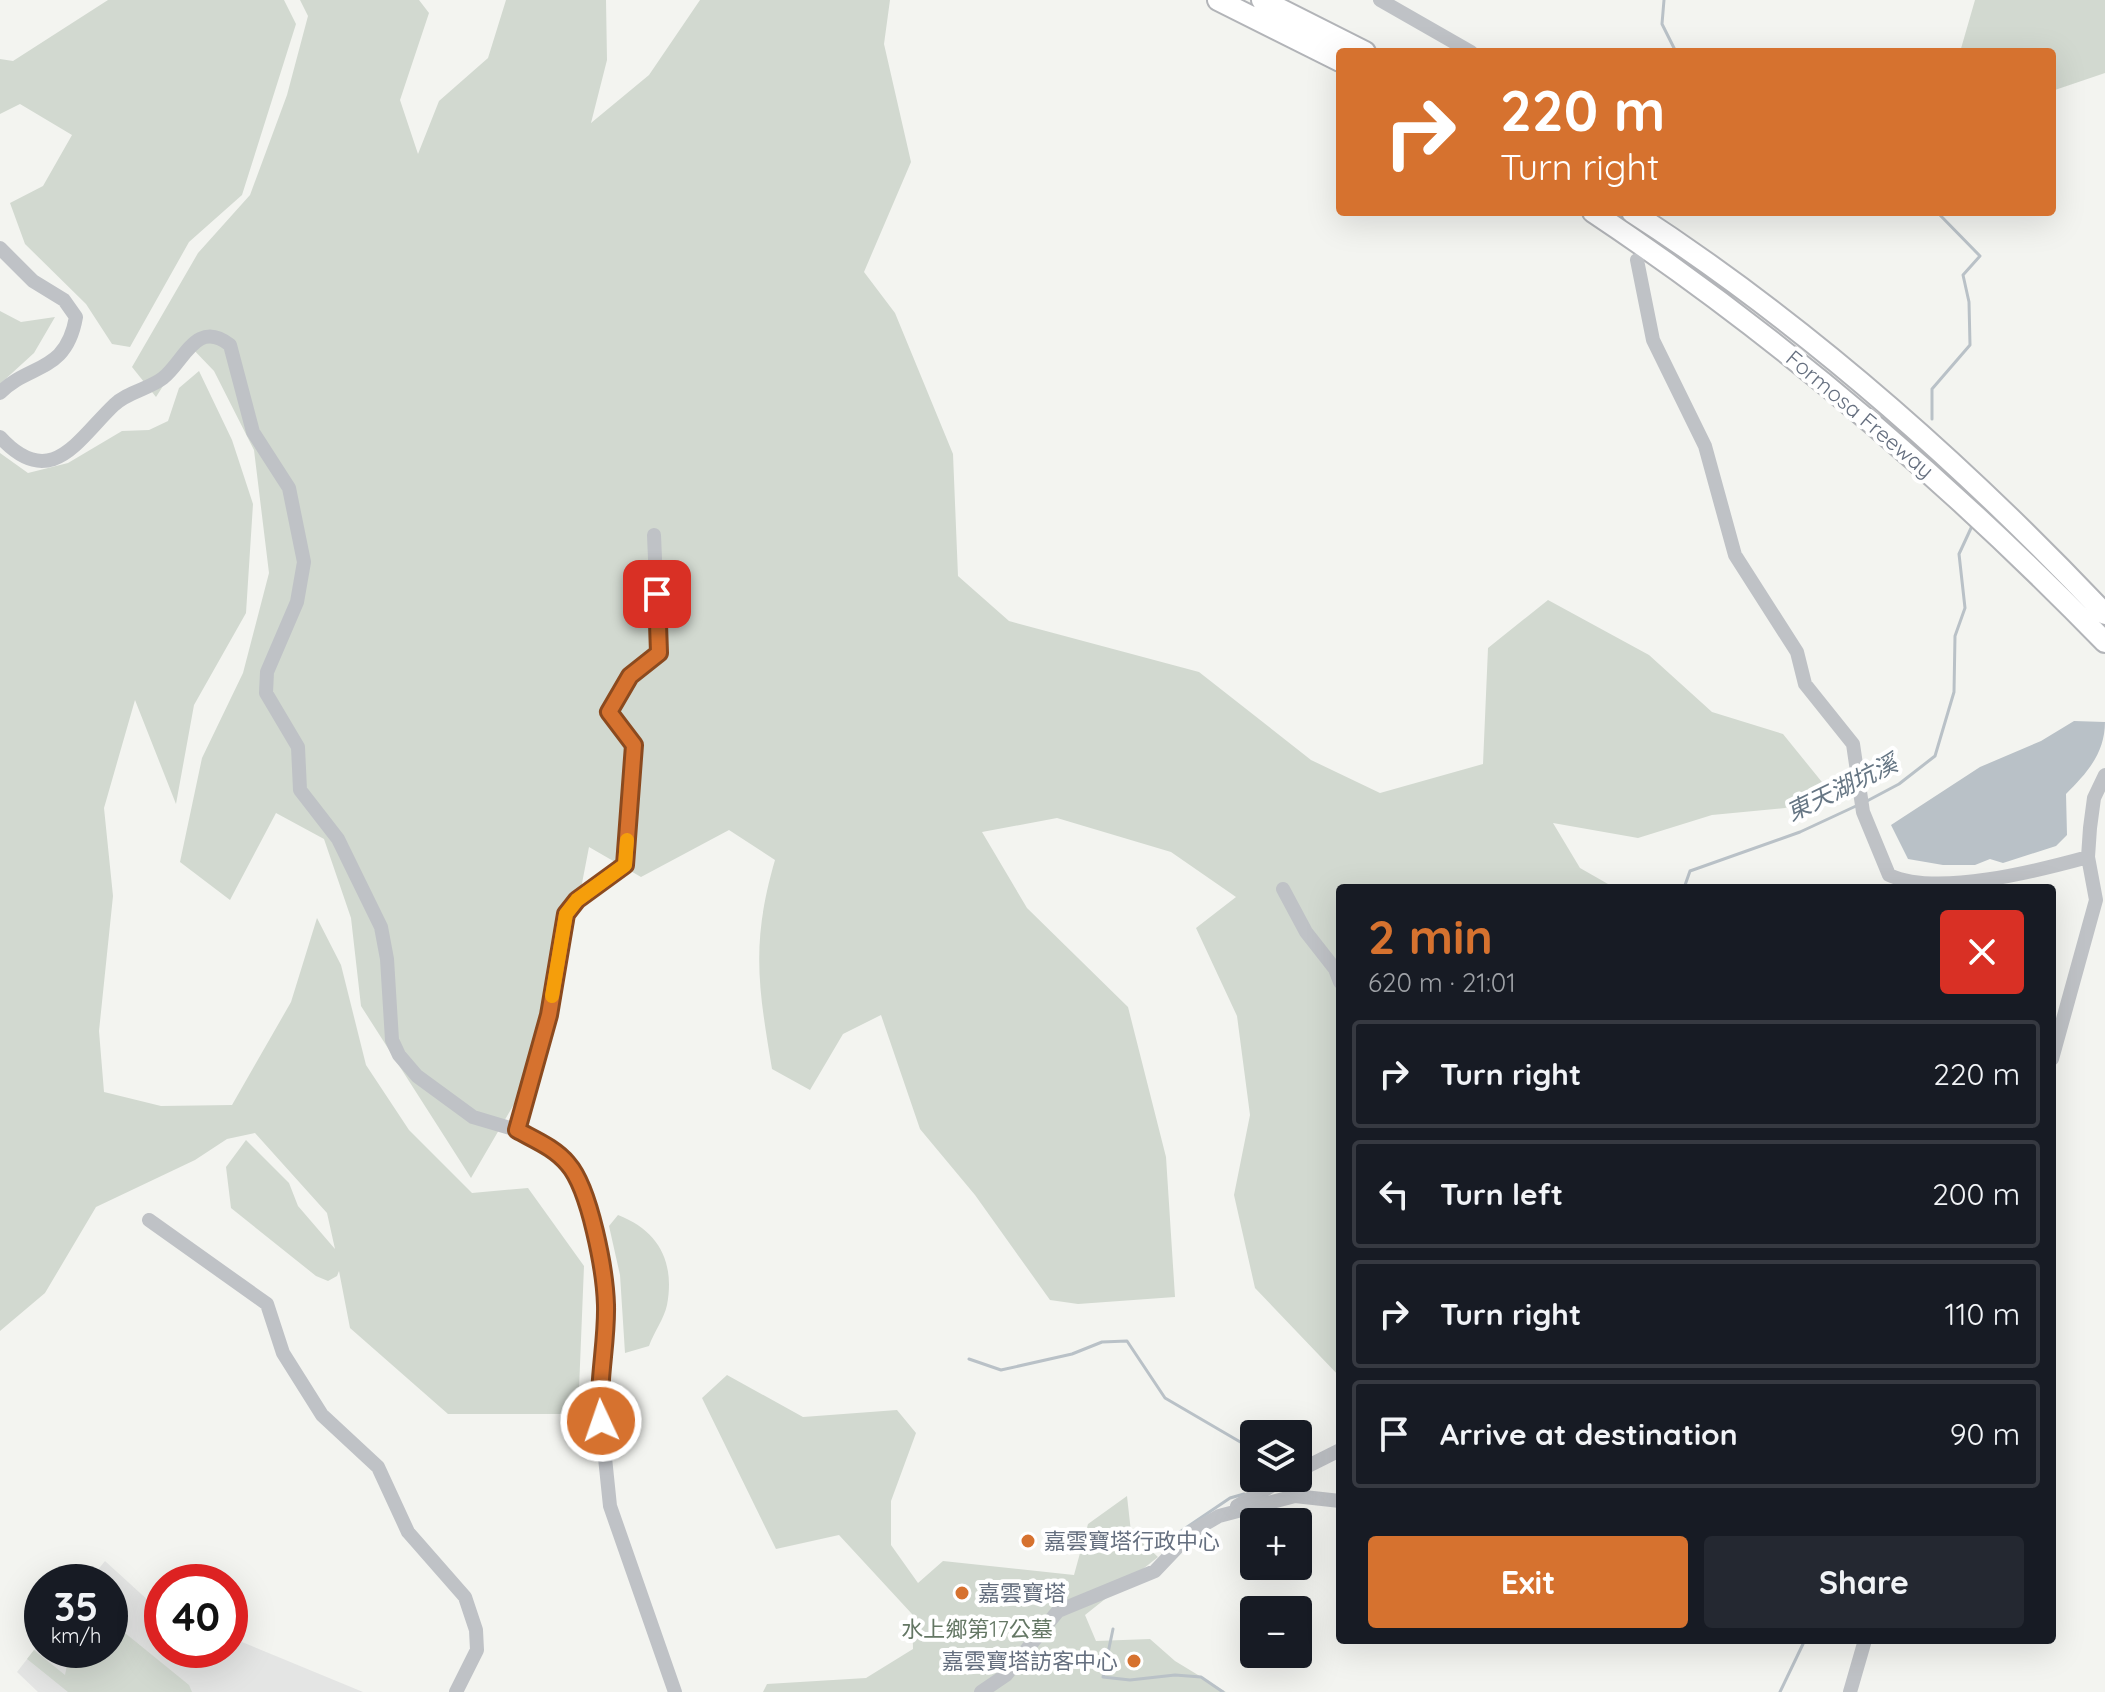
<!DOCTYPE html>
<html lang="en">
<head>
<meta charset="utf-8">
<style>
  :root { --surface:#171b24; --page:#242831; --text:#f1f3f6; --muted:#9ea1a6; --line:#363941; --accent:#d6722f }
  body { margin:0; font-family:Quicksand,"Noto Sans TC",sans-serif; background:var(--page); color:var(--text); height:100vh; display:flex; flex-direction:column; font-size:30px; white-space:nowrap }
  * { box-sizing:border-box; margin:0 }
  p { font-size:26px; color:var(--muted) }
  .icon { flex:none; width:44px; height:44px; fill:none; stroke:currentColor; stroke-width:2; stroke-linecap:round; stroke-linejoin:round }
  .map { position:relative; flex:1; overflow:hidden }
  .sheet { position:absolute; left:1336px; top:884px; width:720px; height:760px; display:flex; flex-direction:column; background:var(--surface); border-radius:8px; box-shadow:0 8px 32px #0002 }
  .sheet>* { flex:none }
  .top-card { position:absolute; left:1336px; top:48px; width:720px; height:168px; border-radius:8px; box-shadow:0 8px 32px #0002; background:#d6722f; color:#fff; overflow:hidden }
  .buttons { position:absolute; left:1240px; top:1420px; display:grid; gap:16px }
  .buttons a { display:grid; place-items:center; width:72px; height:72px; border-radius:8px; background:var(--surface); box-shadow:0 8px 32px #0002; font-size:40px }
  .speed { position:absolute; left:24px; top:1564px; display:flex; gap:16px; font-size:40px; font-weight:700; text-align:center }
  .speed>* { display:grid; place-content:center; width:104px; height:104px; border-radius:50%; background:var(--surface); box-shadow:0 8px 32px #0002; line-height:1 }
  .speed small { font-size:20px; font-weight:400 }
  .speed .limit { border:12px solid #d22; background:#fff; color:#111 }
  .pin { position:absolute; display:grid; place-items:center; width:68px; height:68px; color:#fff; margin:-34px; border-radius:16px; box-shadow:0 4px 12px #0006 }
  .me { position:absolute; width:88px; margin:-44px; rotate:357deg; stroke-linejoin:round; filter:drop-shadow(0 0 6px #0008) }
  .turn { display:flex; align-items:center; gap:28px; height:168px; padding:0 32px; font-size:36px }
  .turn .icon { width:104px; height:104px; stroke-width:2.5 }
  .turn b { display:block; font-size:56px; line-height:68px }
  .round { display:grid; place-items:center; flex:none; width:84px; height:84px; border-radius:8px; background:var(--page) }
  .summary { display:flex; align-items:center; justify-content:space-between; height:136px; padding:0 32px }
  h1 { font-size:48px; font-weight:700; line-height:60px; color:var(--accent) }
  .primary-button { display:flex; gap:16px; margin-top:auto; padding:16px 32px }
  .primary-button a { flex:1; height:92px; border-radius:8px; background:var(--accent); color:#fff; font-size:32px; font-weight:700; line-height:92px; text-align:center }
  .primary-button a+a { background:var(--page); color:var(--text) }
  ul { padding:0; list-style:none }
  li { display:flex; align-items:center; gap:24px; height:108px; margin:0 16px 12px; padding:0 16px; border:4px solid var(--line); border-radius:8px }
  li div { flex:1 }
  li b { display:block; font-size:30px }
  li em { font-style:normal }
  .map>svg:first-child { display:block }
  .built { fill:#e4e5e4 }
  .green { fill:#d2d9d0 }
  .water { fill:#b9c1c7 }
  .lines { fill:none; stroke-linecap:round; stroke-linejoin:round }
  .stream { stroke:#b9c1c7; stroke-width:3 }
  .highway-casing { stroke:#b2b4b8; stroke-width:24 }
  .minor { stroke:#bfc2c6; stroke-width:14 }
  .highway { stroke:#fff; stroke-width:20 }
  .route-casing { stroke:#8b4a1f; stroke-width:20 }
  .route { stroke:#d6722f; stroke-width:14 }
  .slow { stroke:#f59e0b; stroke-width:14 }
  .poi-dot { fill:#d6722f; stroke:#fff; stroke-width:3 }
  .labels { text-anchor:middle; stroke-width:8; stroke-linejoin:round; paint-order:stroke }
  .street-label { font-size:22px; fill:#656f7f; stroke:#fff }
  .poi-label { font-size:22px; fill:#656f7f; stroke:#fff; text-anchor:start }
  .park-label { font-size:22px; fill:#647764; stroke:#fff }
  .water-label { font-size:24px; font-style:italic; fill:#667684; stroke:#fff }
</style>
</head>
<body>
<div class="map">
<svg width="2105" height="1692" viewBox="0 0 2105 1692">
  <rect width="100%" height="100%" fill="#f3f4f0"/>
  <path class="built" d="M105,1561l57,52v37h68v-13l133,55h-325l-21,-20 25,-32v10h68v-68h-22z"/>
  <path class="green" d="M108,0h176l12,24 -54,171 -53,47 -59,105 -18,-3 -26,-40 -61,-60 -15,-41 33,-17 29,-51 -52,-31 -20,10v-55l13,2z
    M300,0h119l10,13 -29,87 18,54 21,-53 49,-43 18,-58h100l1,60 -16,63 58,-48 51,-75h190l-6,44 27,118 -47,110 31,41 58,141 5,122 51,45 190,51 112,88 69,33 103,-29 5,-116 60,-48 101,55 63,57 71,22 47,58 -45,16 -73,7 -74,23 -85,-15 27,45 35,20h-275v489l-85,-89 -21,-93 16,-80 -13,-99 -41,-88 40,-31 -65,-45 -114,-34 -75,14 45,76 101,99 38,150 9,140 -97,7 -28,-4 -75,-105 -55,-66 -39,-114 -38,19 -33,56 -38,-21c-14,-84 -21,-126 3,-209l-46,-30 -88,47 -52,-30 -37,192 -81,139 -110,-172 -10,-88 -27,-79 -48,-26 -46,87 -50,-38 22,-104 41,-85 26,-100 -15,-123 -40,-79 -25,-26 -33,52 -24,-30 66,-114 52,-58 37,-100 21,-79z
    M1975,0h130v73l-53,18v-39h-92z
    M0,311l21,11 34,-5 -21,36 -34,31z
    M199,371l33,69 21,64 -7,109 -52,92 -18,99 -41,-104 -31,108 9,88 -14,135 5,61 57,14 71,-1 59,-103 26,-84 24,47 25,100 43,65 63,63 56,-5 56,78 -6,148h-130l-98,-86 -11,-57 -2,5 -9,5 -12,-5 -85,-68 -5,-41 20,-27 43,43 9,23 37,43 -8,-36 -72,-80 -28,6 -32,21 -99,47 -51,86 -45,38v-878l28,20 40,-10 54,-32 27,-1 19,-9 11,-33z
    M618,1215c41,16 57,47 49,90 -3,14 -13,27 -18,41l-24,7 -5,-78 -11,-49z
    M727,1375l76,42 94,-7 19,23 -25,68v44l27,38 25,-22 131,14 14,-51 39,-28 4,36 27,25 -73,58 11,26 54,-2 25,22 51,31h-463l4,-8 99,-6 47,-29 -1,-35 -73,-79 -63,14 -74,-151z
    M112,1627l13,6 64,52 3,7h-124l-41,-33 7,-9 31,25 5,-25h40z"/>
  <path class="water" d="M2074,721l31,1c0,31 -18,51 -39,72l1,41 -11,11 -53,17 -13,-4 -15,6h-32l-35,-6 -17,-34 89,-58 61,-26z"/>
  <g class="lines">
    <path class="stream" d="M1664,0l-2,24 14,28
      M1932,419v-30l38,-44 -1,-43 -6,-27 17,-19 -43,-44
      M1867,801l32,-17 36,-28 19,-64 1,-56 10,-28 -6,-54 13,-28
      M1684,888l6,-17 110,-39 56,-26
      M969,1359l32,11 71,-16 30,-12 25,-1 38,57 89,52
      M1162,1544l68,-46 14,-4
      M1113,1629l-10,48 27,3 45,-5 26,2 22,15
      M1780,1692l23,-48 -3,-4"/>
    <g class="highway-casing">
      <path id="highway" d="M1218,0l122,61
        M1262,0l103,52
        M1593,212c186,124 356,270 512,430
        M1632,212c173,112 332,253 473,402"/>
    </g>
    <path class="minor" d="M1380,0l91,52
      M0,248l33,33 31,19 12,17c-10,57 -47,46 -76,76
      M1637,260l16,80 52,106 30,109 62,97 8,32 48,60 10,68 26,63c48,22 148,-4 199,-18
      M0,437c51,56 79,1 114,-32 13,-13 35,-16 49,-27 21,-16 33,-60 67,-33l23,87 36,56 15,74 -7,40 -30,70 -1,21 32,54 2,43 38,49 43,88 6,32 5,81 7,15 18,21 56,41 44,13 39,22 15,14 12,28 10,35 13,73 -8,88 12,116 65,186
      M1283,889l23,43 29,37 5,13
      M2052,1059l44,-159 -8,-43 2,-29 4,-30 11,-23
      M517,1130l32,-115 17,-101 11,-14 48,-35 9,-120 -25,-33 21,-36 29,-23 -5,-118
      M149,1220l118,84 16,49 39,62 56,52 30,65 57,65 11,33 1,20 -21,42
      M1298,1471l42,-21
      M1237,1506l48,-28
      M981,1692l25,-17 52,-64 97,-40 38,-40 26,-15 76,-20 45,5
      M1850,1692l15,-52"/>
    <use href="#highway" class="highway"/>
  </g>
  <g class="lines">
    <g class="route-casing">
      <path id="route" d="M601,1421c-4,-39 6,-77 5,-116 -1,-34 -16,-116 -38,-141 -13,-16 -33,-24 -51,-34l32,-115 17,-101 11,-14 48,-35 9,-120 -25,-33 21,-36 29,-23 -2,-59"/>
    </g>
    <use href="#route" class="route"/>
    <path class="slow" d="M552,996l14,-82 11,-14 48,-35 2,-25"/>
  </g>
  <g class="poi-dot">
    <circle cx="1028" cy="1541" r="8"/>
    <circle cx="962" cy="1593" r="8"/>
    <circle cx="1134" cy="1661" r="8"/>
  </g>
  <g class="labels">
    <g class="street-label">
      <text transform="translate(1860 414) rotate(40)" y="8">Formosa Freeway</text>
    </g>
    <g class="poi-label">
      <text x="1044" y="1549">嘉雲寶塔行政中心</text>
      <text x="978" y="1601">嘉雲寶塔</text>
      <text x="1118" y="1669" text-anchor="end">嘉雲寶塔訪客中心</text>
    </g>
    <g class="park-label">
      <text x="977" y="1637">水上鄉第17公墓</text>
    </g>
    <g class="water-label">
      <text transform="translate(1842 788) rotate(-26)" y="8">東天湖坑溪</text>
    </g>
  </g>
</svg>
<div class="buttons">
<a><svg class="icon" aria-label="layers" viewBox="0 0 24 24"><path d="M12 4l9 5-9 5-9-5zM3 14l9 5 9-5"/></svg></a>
<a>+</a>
<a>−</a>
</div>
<div class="speed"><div>35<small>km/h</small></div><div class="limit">40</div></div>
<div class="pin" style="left:657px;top:594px;background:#d93025"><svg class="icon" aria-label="arrive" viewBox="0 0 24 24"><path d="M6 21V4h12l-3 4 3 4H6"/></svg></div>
<svg class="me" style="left:601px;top:1421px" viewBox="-20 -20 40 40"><circle r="17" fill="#d6722f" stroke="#fff" stroke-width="3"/><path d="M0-11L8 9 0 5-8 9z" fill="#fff"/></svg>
<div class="top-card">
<div class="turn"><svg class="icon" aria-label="right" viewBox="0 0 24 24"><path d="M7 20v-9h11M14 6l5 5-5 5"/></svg><div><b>220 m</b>Turn right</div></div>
</div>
<section class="sheet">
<div class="summary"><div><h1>2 min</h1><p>620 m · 21:01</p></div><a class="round" style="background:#d93025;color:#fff"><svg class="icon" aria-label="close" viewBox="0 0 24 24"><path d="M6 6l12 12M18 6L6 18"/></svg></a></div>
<ul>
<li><svg class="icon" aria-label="right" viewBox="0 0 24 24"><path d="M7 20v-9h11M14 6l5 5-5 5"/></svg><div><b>Turn right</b></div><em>220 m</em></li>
<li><svg class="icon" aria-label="left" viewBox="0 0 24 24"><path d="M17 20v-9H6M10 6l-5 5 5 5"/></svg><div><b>Turn left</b></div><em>200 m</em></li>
<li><svg class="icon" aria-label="right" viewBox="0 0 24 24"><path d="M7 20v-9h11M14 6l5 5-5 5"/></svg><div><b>Turn right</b></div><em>110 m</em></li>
<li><svg class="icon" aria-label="arrive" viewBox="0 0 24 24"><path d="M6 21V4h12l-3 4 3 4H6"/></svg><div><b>Arrive at destination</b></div><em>90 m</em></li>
</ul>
<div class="primary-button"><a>Exit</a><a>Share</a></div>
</section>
</div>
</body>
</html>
